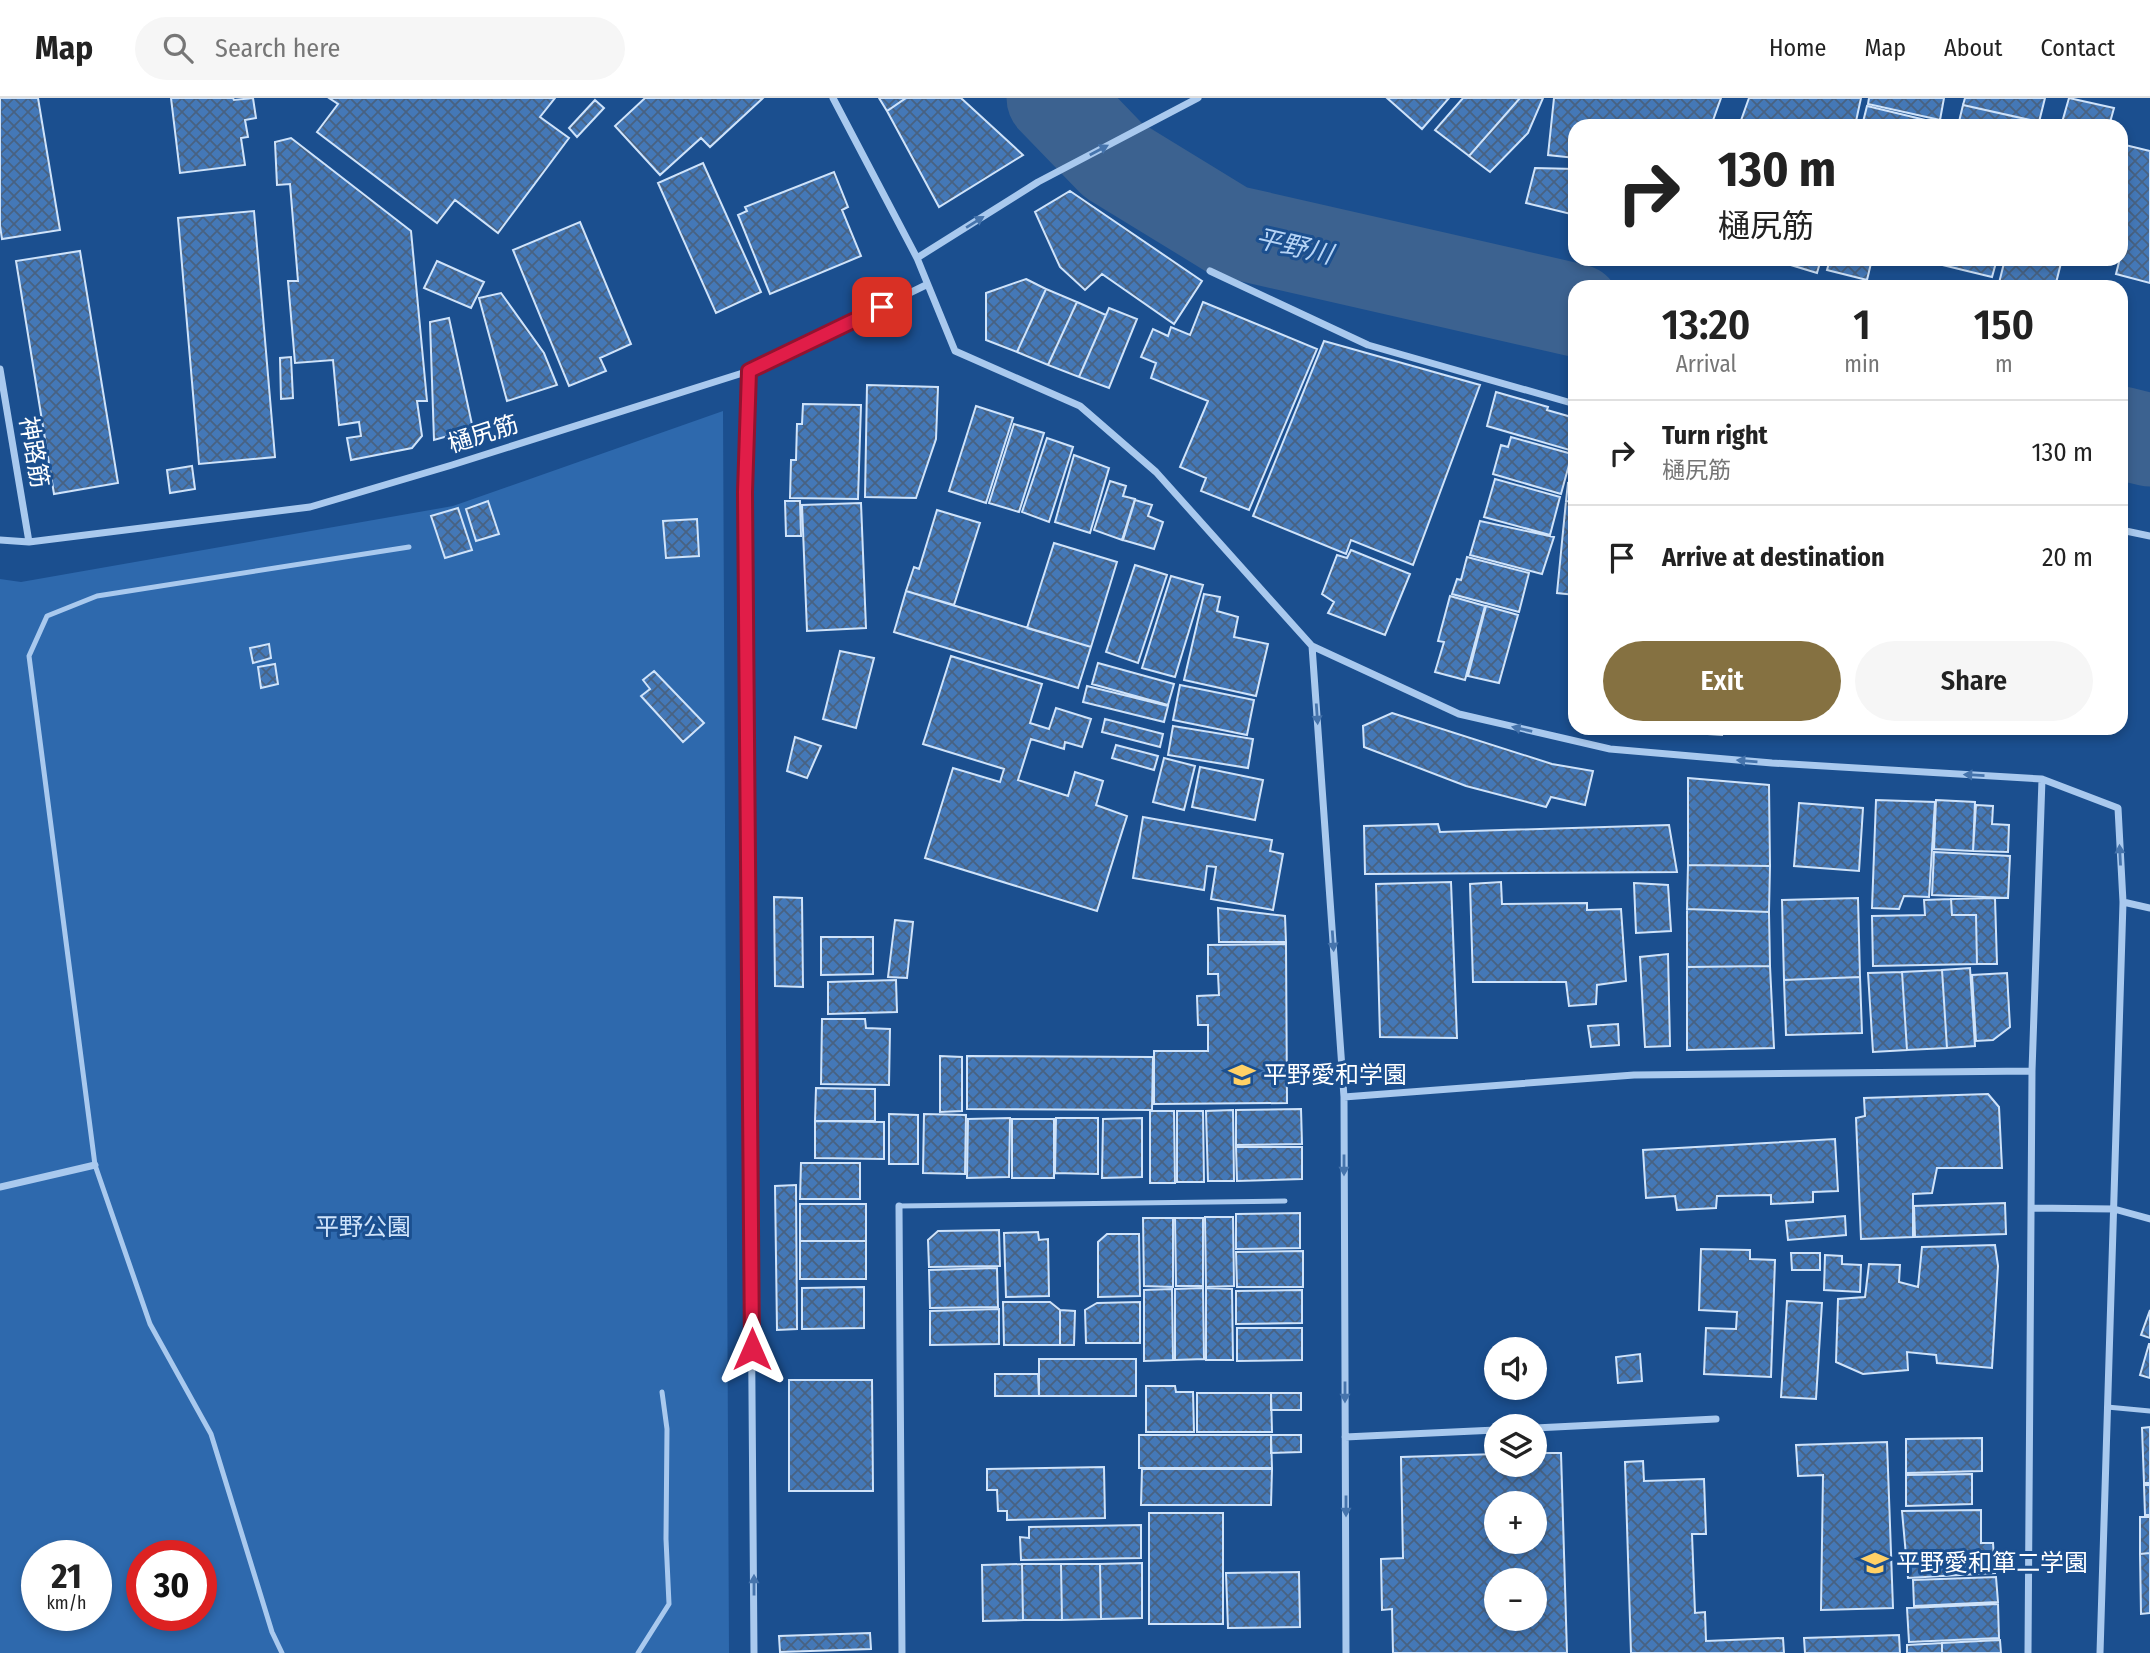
<!DOCTYPE html>
<html lang="en">
<head>
<meta charset="utf-8">
<style>
  :root { --surface:#fff; --page:#f6f6f6; --text:#222; --muted:#767676; --line:#e0e0e0; --accent:#857141 }
  body { margin:0; font-family:"Fira Sans Condensed","Noto Sans JP",sans-serif; background:var(--page); color:var(--text); height:100vh; display:flex; flex-direction:column; font-size:26px; white-space:nowrap }
  * { box-sizing:border-box; margin:0 }
  p { font-size:23px; color:var(--muted) }
  .icon { flex:none; width:38px; height:38px; fill:none; stroke:currentColor; stroke-width:2; stroke-linecap:round; stroke-linejoin:round }
  .map { position:relative; flex:1; overflow:hidden }
  .side { position:absolute; left:1568px; top:182px; width:560px; height:455px; display:flex; flex-direction:column; background:var(--surface); border-radius:21px; box-shadow:0 4px 10px #0003 }
  .side>* { flex:none }
  .top-card { position:absolute; left:1568px; top:21px; width:560px; height:147px; border-radius:21px; box-shadow:0 4px 10px #0003; background:#fff; color:var(--text); overflow:hidden }
  .tools { position:absolute; left:1484px; top:1239px; display:grid; gap:14px }
  .tools a { display:grid; place-items:center; width:63px; height:63px; border-radius:50%; background:var(--surface); box-shadow:0 4px 10px #0003; font-size:35px }
  .speed { position:absolute; left:21px; top:1442px; display:flex; gap:14px; font-size:35px; font-weight:700; text-align:center }
  .speed>* { display:grid; place-content:center; width:91px; height:91px; border-radius:50%; background:var(--surface); box-shadow:0 4px 10px #0003; line-height:1 }
  .speed small { font-size:18px; font-weight:400 }
  .speed .limit { border:10px solid #d22; background:#fff; color:#111 }
  .pin { position:absolute; display:grid; place-items:center; width:60px; height:60px; color:#fff; margin:-30px; border-radius:14px; box-shadow:0 4px 10px #0006 }
  .me { position:absolute; width:77px; margin:-38px; rotate:0deg; stroke-linejoin:round; filter:drop-shadow(0 0 5px #0008) }
  .turn { display:flex; align-items:center; gap:24px; height:147px; padding:0 35px; font-size:32px }
  .turn .icon { width:91px; height:91px; stroke-width:2.5 }
  .turn b { display:block; font-size:49px; line-height:60px }
  .eta { display:flex; justify-content:space-evenly; align-items:center; height:119px; text-align:center }
  .eta b { font-size:42px; font-weight:600; line-height:49px }
  .action { display:flex; gap:14px; margin-top:auto; padding:14px 35px }
  .action a { flex:1; height:80px; border-radius:42px; background:var(--accent); color:#fff; font-size:28px; font-weight:600; line-height:80px; text-align:center }
  .action a+a { background:var(--page); color:var(--text) }
  ul { padding:0; list-style:none }
  li { display:flex; align-items:center; gap:21px; height:105px; padding:0 35px; border-top:2px solid var(--line) }
  li div { flex:1 }
  li b { display:block; font-size:26px }
  li em { font-style:normal }
  header { display:flex; align-items:center; gap:42px; box-sizing:border-box; height:98px; padding:0 35px; background:var(--surface); border-bottom:2px solid var(--line) }
  header strong { font-size:33px }
  nav { display:flex; gap:38px; margin-inline-start:auto; font-size:24px }
  .search { width:490px; height:63px; background:var(--page); display:flex; align-items:center; gap:18px; box-sizing:border-box; padding:0 24px; border-radius:38px; color:var(--muted); font-size:26px }
  .map>svg:first-child { display:block }
  .green { fill:#2e69ad; fill-rule:evenodd }
  .lines { fill:none; stroke-linecap:round; stroke-linejoin:round }
  .river { stroke:#3c6290; stroke-width:93 }
  .building { fill:url(#building-cross-hatch); stroke:#cfe3fa; stroke-width:2; fill-rule:evenodd }
  .lane { stroke:#a9c9ee; stroke-width:5 }
  .street { stroke:#a9c9ee; stroke-width:7 }
  .oneway { fill:#4674ac }
  .route-casing { stroke:#92132f; stroke-width:18 }
  .route { stroke:#e11d48; stroke-width:12 }
  .labels { text-anchor:middle; stroke-width:6; stroke-linejoin:round; paint-order:stroke }
  .street-label { font-size:24px; fill:#fff; stroke:#1b4f8f }
  .poi-label { font-size:24px; fill:#fff; stroke:#1b4f8f; text-anchor:start }
  .park-label { font-size:24px; fill:#cfe3fa; stroke:#1b4f8f }
  .water-label { font-size:26px; font-style:italic; fill:#b5d3f5; stroke:#1b4f8f }
</style>
</head>
<body>
<header>
<strong>Map</strong>
<div class="search"><svg class="icon" aria-label="search" viewBox="0 0 24 24"><circle cx="10" cy="10" r="6"/><path d="M15 15l6 6"/></svg>Search here</div>
<nav><a>Home</a><a>Map</a><a>About</a><a>Contact</a></nav>
</header>
<div class="map">
<svg width="2150" height="1555" viewBox="0 0 2150 1555">
  <defs>
    <pattern id="building-cross-hatch" width="8" height="8" patternUnits="userSpaceOnUse" patternTransform="scale(1.75)"><rect width="8" height="8" fill="#4478b7"/><path d="M0 0l8 8M0 8l8-8" fill="none" stroke="#486282"/></pattern>
  </defs>
  <rect width="100%" height="100%" fill="#1b4f8f"/>
  <path class="green" d="M723,313l6,1242h-729v-1074l21,3 432,-76zM37,1458h59v59h-59zM142,1458h59v59h-59z"/>
  <g class="lines">
    <path class="river" d="M1053,0l60,62 116,71 346,79
      M2121,335l29,7"/>
  </g>
  <path class="building" d="M0,0h38l22,132 -58,9 -2,-13z
    M171,0h62l1,2 19,-2 3,20 -11,2 3,17 -7,1 4,27 -65,8z
    M329,0h226l-15,19 29,21 -71,95 -43,-33 -18,23 -120,-91 21,-28z
    M645,0h118l-53,49 -9,-9 -41,37 -45,-49z
    M879,0h27l-19,13z
    M906,0h55l62,57 -84,52 -52,-96z
    M1387,0h62l-27,31z
    M1463,0h57l-51,58 -34,-26z
    M1520,0h23l-15,35 -38,39 -21,-16z
    M1554,0h167l-10,28h-136v32l-27,-3z
    M1749,0h112l-6,28h-116z
    M1869,0h75l-4,22 -72,-16z
    M1965,0h80l-6,24 -76,-17z
    M2069,0l45,10 -5,18h-48z
    M595,2l9,8 -27,29 -8,-9z
    M1963,7l76,17 -1,4h-80z
    M1867,8l71,17 -1,3h-75z
    M291,40l120,93 16,170h-10l5,35 -10,12 -61,12 -4,-22 14,-2 -2,-14 -20,3 -6,-65 -38,3 -7,-82h10l-8,-97 -13,1 -2,-43z
    M2121,46l29,7v132l-34,-9 7,-28z
    M703,65l58,129 -45,21 -58,-130z
    M1535,70l40,1v46l-49,-12z
    M834,74l14,35 -6,3 19,46 -91,38 -32,-79 9,-4 -2,-4z
    M1070,93l132,90 -28,43 -72,-50 -17,16 -25,-23 -25,-55z
    M254,113l21,246 -76,7 -21,-246z
    M580,124l51,122 -31,14 6,13 -37,15 -56,-136z
    M80,153l38,232 -64,11 -38,-233z
    M1771,161h50l-4,14z
    M1830,161h42l-5,21 -40,-10z
    M1934,161h63l-5,18 -58,-14z
    M2005,161h57l-7,28h-57z
    M437,163l47,21 -13,26 -47,-20z
    M1026,181l20,10 -29,63 -31,-12v-47z
    M1046,191l31,13 -29,63 -31,-13z
    M501,195l43,60 13,32 -50,16 -28,-103z
    M1077,204l29,13 -27,62 -31,-12z
    M1203,204l114,47 -68,161 -48,-19 5,-13 -26,-11 28,-66 -57,-23 5,-15 -15,-6 12,-28 15,7 3,-9 19,8z
    M1109,210l28,11 -28,69 -30,-11z
    M449,220l24,111 -39,11 -4,-118z
    M1324,243l156,44 -67,180 -62,-25 -5,14 -93,-38z
    M291,259l2,41 -12,1 -1,-41z
    M867,287l71,2 -2,52 -20,59 -51,-1z
    M1496,294l52,15 -1,3 28,8 -2,33 -86,-25z
    M803,306l58,1 -3,94 -68,-1 1,-38h5l1,-36h5z
    M976,308l37,12 -27,85 -37,-12z
    M1014,326l30,9 -25,79 -30,-9z
    M1511,339l61,17 -11,40 -68,-20 8,-29 7,2z
    M1047,340l26,9 -24,75 -27,-10z
    M1074,357l35,13 -19,65 -35,-11z
    M192,368l3,23 -25,4 -3,-23z
    M1495,381l65,18 -10,38 -66,-18z
    M1110,383l16,5 -3,10 12,3 -13,41 -28,-10z
    M1568,385l7,1v18l-9,-1z
    M1135,402l17,5 -4,11 15,6 -9,27 -31,-9z
    M488,403l11,33 -23,7 -10,-32z
    M785,403h15l1,35h-15z
    M1566,403l9,1v93l-18,-2z
    M861,405l5,125 -59,3 -5,-126z
    M458,410l14,42 -27,8 -14,-42z
    M937,412l43,13 -26,82 -48,-14 8,-24 5,2z
    M697,421l2,37 -33,2 -3,-37z
    M1480,423l74,16 -12,37 -72,-19z
    M1054,445l63,19 -26,85 -64,-19z
    M1351,452l59,24 -25,61 -57,-22 6,-11 -12,-8 15,-39 10,3z
    M1467,459l62,16 -10,39 -67,-18 5,-15 4,1z
    M1135,467l32,10 -29,88 -32,-11z
    M1171,478l32,9 -28,92 -33,-9z
    M906,493l185,56 -13,41 -184,-56z
    M1204,496l16,3 -3,14 21,6 -4,20 34,7 -12,52 -72,-16z
    M1450,498l35,10 -20,74 -30,-8 9,-30 -6,-1z
    M1486,508l32,9 -19,68 -31,-7z
    M269,546l2,14 -18,5 -3,-15z
    M840,553l34,7 -18,70 -33,-9z
    M951,558l91,28 -12,39 19,6 7,-21 35,11 -9,28 -17,-5 -1,7 -33,-10 -13,41 50,16 7,-24 28,9 -7,24 31,11 -30,95 -172,-53 28,-90 47,14 4,-13 -81,-25z
    M1098,565l76,21 -6,21 -76,-21z
    M275,566l3,20 -17,4 -3,-21z
    M654,573l50,52 -21,19 -42,-46 9,-7 -7,-9z
    M1180,587l74,15 -7,35 -74,-15z
    M1087,588l81,20 -4,16 -81,-20z
    M1392,615l160,51 41,7 -8,34 -34,-8 -5,10 -80,-21 -102,-39 -1,-21z
    M1105,621l58,15 -3,13 -58,-15z
    M1173,628l80,13 -5,29 -80,-13z
    M1662,630h32l-1,5 -31,-3z
    M1694,630h28v7l-29,-2z
    M795,639l26,9 -14,32 -20,-7z
    M1116,647l42,11 -4,14 -42,-12z
    M1164,660l31,8 -11,44 -31,-8z
    M1200,669l63,13 -8,40 -63,-13z
    M1688,680l81,7 1,81 -82,-1z
    M1876,702l59,2 -6,95 -25,-1 -5,13 -27,-1z
    M1936,702l39,2 -2,49 -39,-2z
    M1799,705l64,5 -4,63 -65,-5z
    M1976,707l17,1 -1,18 17,1 -1,27 -35,-1z
    M1143,719l129,23 -2,11 13,3 -10,56 -62,-11 5,-32 -9,-1 -3,24 -71,-12z
    M1438,726l2,8 229,-7 8,47 -312,2 -1,-48z
    M1934,754l76,4 -2,42 -76,-3z
    M1688,767l82,1 -1,46 -82,-3z
    M1451,784l6,156 -77,-1 -4,-153z
    M1501,784l1,22 85,-1v7l34,-1 5,72 -29,4 -1,19 -27,2 -3,-24h-93l-3,-98z
    M1634,785l34,2 3,46 -35,2z
    M774,799l28,1 1,89 -28,-1z
    M1858,800l2,79 -76,3 -2,-80z
    M1995,800l2,66h-20l-1,-49h-24l-1,-16z
    M1951,801l1,16h24l1,49 -104,2 -1,-50 53,-1 -1,-15z
    M1218,810l67,8 1,26h-67z
    M1687,811l82,3 1,54 -83,1z
    M895,822l18,2 -6,56 -19,-1z
    M821,839h52v37l-52,1z
    M1286,846l1,159 -133,1v-53h54v-26h-10l-1,-29 22,-1 -1,-21h-10v-29z
    M1668,856l2,92 -25,1 -5,-90z
    M1770,868l4,82 -87,2v-83z
    M1970,870l5,78 -28,2 -5,-78z
    M1942,872l5,78 -40,2 -5,-78z
    M1902,874l5,78 -34,2 -5,-79z
    M2007,875l3,54 -17,13 -17,1 -4,-66z
    M1860,879l2,56 -76,2 -2,-55z
    M896,882l1,32 -69,2v-32z
    M822,921h43l1,9 24,1 -1,56 -68,-1z
    M1618,926l1,21 -28,2 -3,-21z
    M940,958l22,1v54l-22,1z
    M967,958l186,1 -1,53 -185,-1z
    M816,990l59,1v32h-60z
    M1988,996l11,13 3,61h-65l-5,25 -19,1v43l-52,2 -5,-121 9,-2 -1,-18z
    M1301,1011l1,35 -66,1v-35z
    M1233,1012l1,71h-26l-2,-70z
    M1150,1013h24l1,72h-25z
    M1177,1013h26l1,71h-27z
    M889,1016l29,1v49h-29z
    M924,1016l42,1 -1,59 -42,-1z
    M1010,1020l-1,59 -42,1 1,-59z
    M1056,1020h42v56l-43,-1z
    M1142,1020v59l-40,1 1,-59z
    M1012,1021h42v59h-42z
    M815,1023l69,1v37l-69,-1z
    M1835,1041l3,52 -25,1v10l-42,2v-9l-54,1 -1,12 -39,2 -2,-14 -29,2 -3,-48z
    M1236,1049h66v32l-65,2z
    M801,1065h59v36h-60z
    M796,1087l1,144 -20,1 -2,-144z
    M2005,1105l1,31 -91,3 -1,-31z
    M800,1106h66v37h-66z
    M1300,1115v35l-64,1v-35z
    M1845,1118l1,19 -58,5 -2,-19z
    M1205,1119h28l1,69 -28,1z
    M1143,1120h30v69l-29,-1z
    M1175,1120h28v68h-27z
    M999,1132l1,36 -71,1 -1,-27 10,-9z
    M1038,1134l1,8 9,-1 1,57 -43,1 -2,-64z
    M1107,1136h32l1,62 -42,1v-55z
    M800,1143h66v38h-66z
    M1995,1147l3,21 -6,102 -55,-5 -1,-8 -29,-3 1,18 -45,4 -27,-12 2,-63 27,-2 4,-33 31,1 -1,17 19,5 4,-40z
    M1701,1151l49,1v9l25,1 -4,117 -67,-3 2,-46 30,1 1,-17 -38,-2z
    M1303,1153v36h-66l-1,-35z
    M1791,1155h29v17h-28z
    M1825,1157l17,1v8l19,1 -1,27 -36,-2z
    M997,1170l1,39 -68,1 -1,-38z
    M864,1189v41l-62,1v-41z
    M1203,1190l1,71 -29,1v-71z
    M1206,1190l26,1 1,71h-27z
    M1172,1191l1,71 -29,1v-71z
    M1302,1192v33l-66,1v-33z
    M1787,1203l35,2 -6,96 -35,-2z
    M1003,1204h47l10,8v35h-56z
    M1140,1204v41h-54l-1,-33 12,-7z
    M999,1211v35l-69,1v-34z
    M1060,1212l15,1 -1,34h-14z
    M2150,1212v28l-9,-3z
    M1237,1230h65v32l-65,1z
    M2149,1246h1v34l-10,-3z
    M1640,1256l2,27 -24,2 -2,-26z
    M1039,1261h97v37h-97z
    M995,1276h43l1,22h-44z
    M789,1282h83l1,111h-84z
    M1146,1288h29l1,6h17l1,40h-48z
    M1197,1295h74l1,39h-75z
    M1271,1295h30v17h-30z
    M2150,1329v56h-6l-2,-55z
    M1139,1337h132l1,33h-133z
    M1271,1337h30v17l-30,1z
    M1982,1340v33l-76,2v-34z
    M1887,1344l6,166 -72,2 2,-135 -25,1 -2,-31z
    M1535,1355h26l6,200h-174l-1,-44 -10,1 -1,-51 22,-1 -2,-101 95,-3v11h39zM1496,1405h39v39h-39zM1496,1482h39v39h-39z
    M1643,1363l1,20 60,-2 2,55h-14l3,79 10,-1 1,29 77,-3 1,15h-153l-6,-191z
    M1104,1369l1,51 -98,2v-9h-9l-1,-21h-10v-21z
    M1142,1371h130l-1,36h-130z
    M1972,1376v30l-66,2v-31z
    M2144,1387h6v30h-5z
    M1981,1412v33h12l2,30 -87,5 -6,-67z
    M1149,1415h74v111h-74z
    M2140,1419h10v36l-10,1z
    M1141,1427v33l-120,2 -1,-23 9,1v-11z
    M2150,1455v60l-9,1 -1,-60z
    M1142,1465v55l-41,1 -1,-55z
    M1022,1466h39l1,56h-39z
    M1022,1466l1,56 -40,1 -1,-56z
    M1061,1466h39l1,55 -39,1z
    M1299,1474l1,55 -72,1 -2,-55z
    M1996,1479l2,25 -84,4 -1,-26z
    M1998,1506l1,34 -90,4 -2,-34z
    M870,1535l1,16 -91,3 -1,-16z
    M1899,1537l1,18h-95l-1,-15z
    M2000,1542l1,13h-59v-10z
    M1942,1545v10h-35v-8z"/>
  <g class="lines">
    <path class="lane" d="M899,1108l386,-5
      M2107,1309l43,4
      M282,1555l-10,-21 -61,-198 -61,-110 -55,-159 -66,-509 18,-40 50,-20 312,-49
      M638,1555l31,-49 -3,-65 1,-110 -5,-37"/>
    <path class="street" d="M833,0l84,160 38,93 125,55 76,66 156,174 147,68 151,35 162,14 270,16 76,29 5,94 -23,751
      M917,160l121,-76 160,-84
      M1210,173l158,74 207,59
      M0,271l29,173
      M749,273l-4,121 9,1161
      M2121,432l29,6
      M0,442l29,2 281,-35 142,-42 297,-94 177,-86
      M1312,548l32,451 2,556
      M2123,804l27,6
      M1344,999l290,-22 398,-4
      M0,1089l95,-22
      M899,1108l3,447
      M2031,1110l83,1 36,10
      M1535,1330l181,-9
      M1345,1339l151,-7
      M2028,1555l4,-582 10,-292"/>
  </g>
  <defs><path id="oneway-solid" d="M-6-.8H1V-3.2L6.5 0L1 3.2V.8H-6Z" transform="scale(1.75)"/></defs>
  <g class="oneway">
    <use href="#oneway-solid" transform="translate(1099 52) rotate(-28)"/>
    <use href="#oneway-solid" transform="translate(975 124) rotate(-32)"/>
    <use href="#oneway-solid" transform="translate(1317 616) rotate(86)"/>
    <use href="#oneway-solid" transform="translate(1522 631) rotate(-167)"/>
    <use href="#oneway-solid" transform="translate(1747 663) rotate(-175)"/>
    <use href="#oneway-solid" transform="translate(1974 677) rotate(-177)"/>
    <use href="#oneway-solid" transform="translate(2120 757) rotate(-93)"/>
    <use href="#oneway-solid" transform="translate(1333 843) rotate(86)"/>
    <use href="#oneway-solid" transform="translate(1344 1067) rotate(90)"/>
    <use href="#oneway-solid" transform="translate(1345 1294) rotate(90)"/>
    <use href="#oneway-solid" transform="translate(1346 1408) rotate(90)"/>
    <use href="#oneway-solid" transform="translate(754 1487) rotate(-90)"/>
  </g>
  <g class="lines">
    <g class="route-casing">
      <path id="route" d="M752,1251l-7,-857 4,-121 133,-64"/>
    </g>
    <use href="#route" class="route"/>
  </g>
  <defs>
    <g id="school-bare" transform="scale(2.1)"><path d="M0-5L7-2L0 1L-7-2ZM-4 1L0 2.5L4 1V4Q0 6-4 4Z" fill="#ffd166" stroke="#1b4f8f" stroke-width="2.5" paint-order="stroke"/></g>
  </defs>
  <g fill-rule="evenodd">
    <use href="#school-bare" x="1242" y="977"/>
    <use href="#school-bare" x="1875" y="1465"/>
  </g>
  <g class="labels">
    <g class="street-label">
      <text transform="translate(483 336) rotate(-18)" y="8">樋尻筋</text>
      <text transform="translate(34 354) rotate(80)" y="8">神路筋</text>
    </g>
    <g class="poi-label">
      <text x="1263" y="985">平野愛和学園</text>
      <text x="1896" y="1473">平野愛和箪二学園</text>
    </g>
    <g class="park-label">
      <text x="363" y="1137">平野公園</text>
    </g>
    <g class="water-label">
      <text transform="translate(1294 148) rotate(13)" y="9">平野川</text>
    </g>
  </g>
</svg>
<div class="tools">
<a><svg class="icon" aria-label="sound" viewBox="0 0 24 24"><path d="M4 9h4l5-4v14l-5-4H4zM17 9q2 3 0 6"/></svg></a>
<a><svg class="icon" aria-label="layers" viewBox="0 0 24 24"><path d="M12 4l9 5-9 5-9-5zM3 14l9 5 9-5"/></svg></a>
<a>+</a>
<a>−</a>
</div>
<div class="speed"><div>21<small>km/h</small></div><div class="limit">30</div></div>
<div class="pin" style="left:882px;top:209px;background:#d93025"><svg class="icon" aria-label="arrive" viewBox="0 0 24 24"><path d="M6 21V4h12l-3 4 3 4H6"/></svg></div>
<svg class="me" style="left:752px;top:1251px" viewBox="-20 -20 40 40"><path d="M0-17L14 15 0 8-14 15z" fill="#e11d48" stroke="#fff" stroke-width="4"/></svg>
<div class="top-card">
<div class="turn"><svg class="icon" aria-label="right" viewBox="0 0 24 24"><path d="M7 20v-9h11M14 6l5 5-5 5"/></svg><div><b>130 m</b>樋尻筋</div></div>
</div>
<section class="side">
<div class="eta">
<div><b>13:20</b><p>Arrival</p></div>
<div><b>1</b><p>min</p></div>
<div><b>150</b><p>m</p></div>
</div>
<ul>
<li><svg class="icon" aria-label="right" viewBox="0 0 24 24"><path d="M7 20v-9h11M14 6l5 5-5 5"/></svg><div><b>Turn right</b><p>樋尻筋</p></div><em>130 m</em></li>
<li><svg class="icon" aria-label="arrive" viewBox="0 0 24 24"><path d="M6 21V4h12l-3 4 3 4H6"/></svg><div><b>Arrive at destination</b></div><em>20 m</em></li>
</ul>
<div class="action"><a>Exit</a><a>Share</a></div>
</section>
</div>
</body>
</html>
